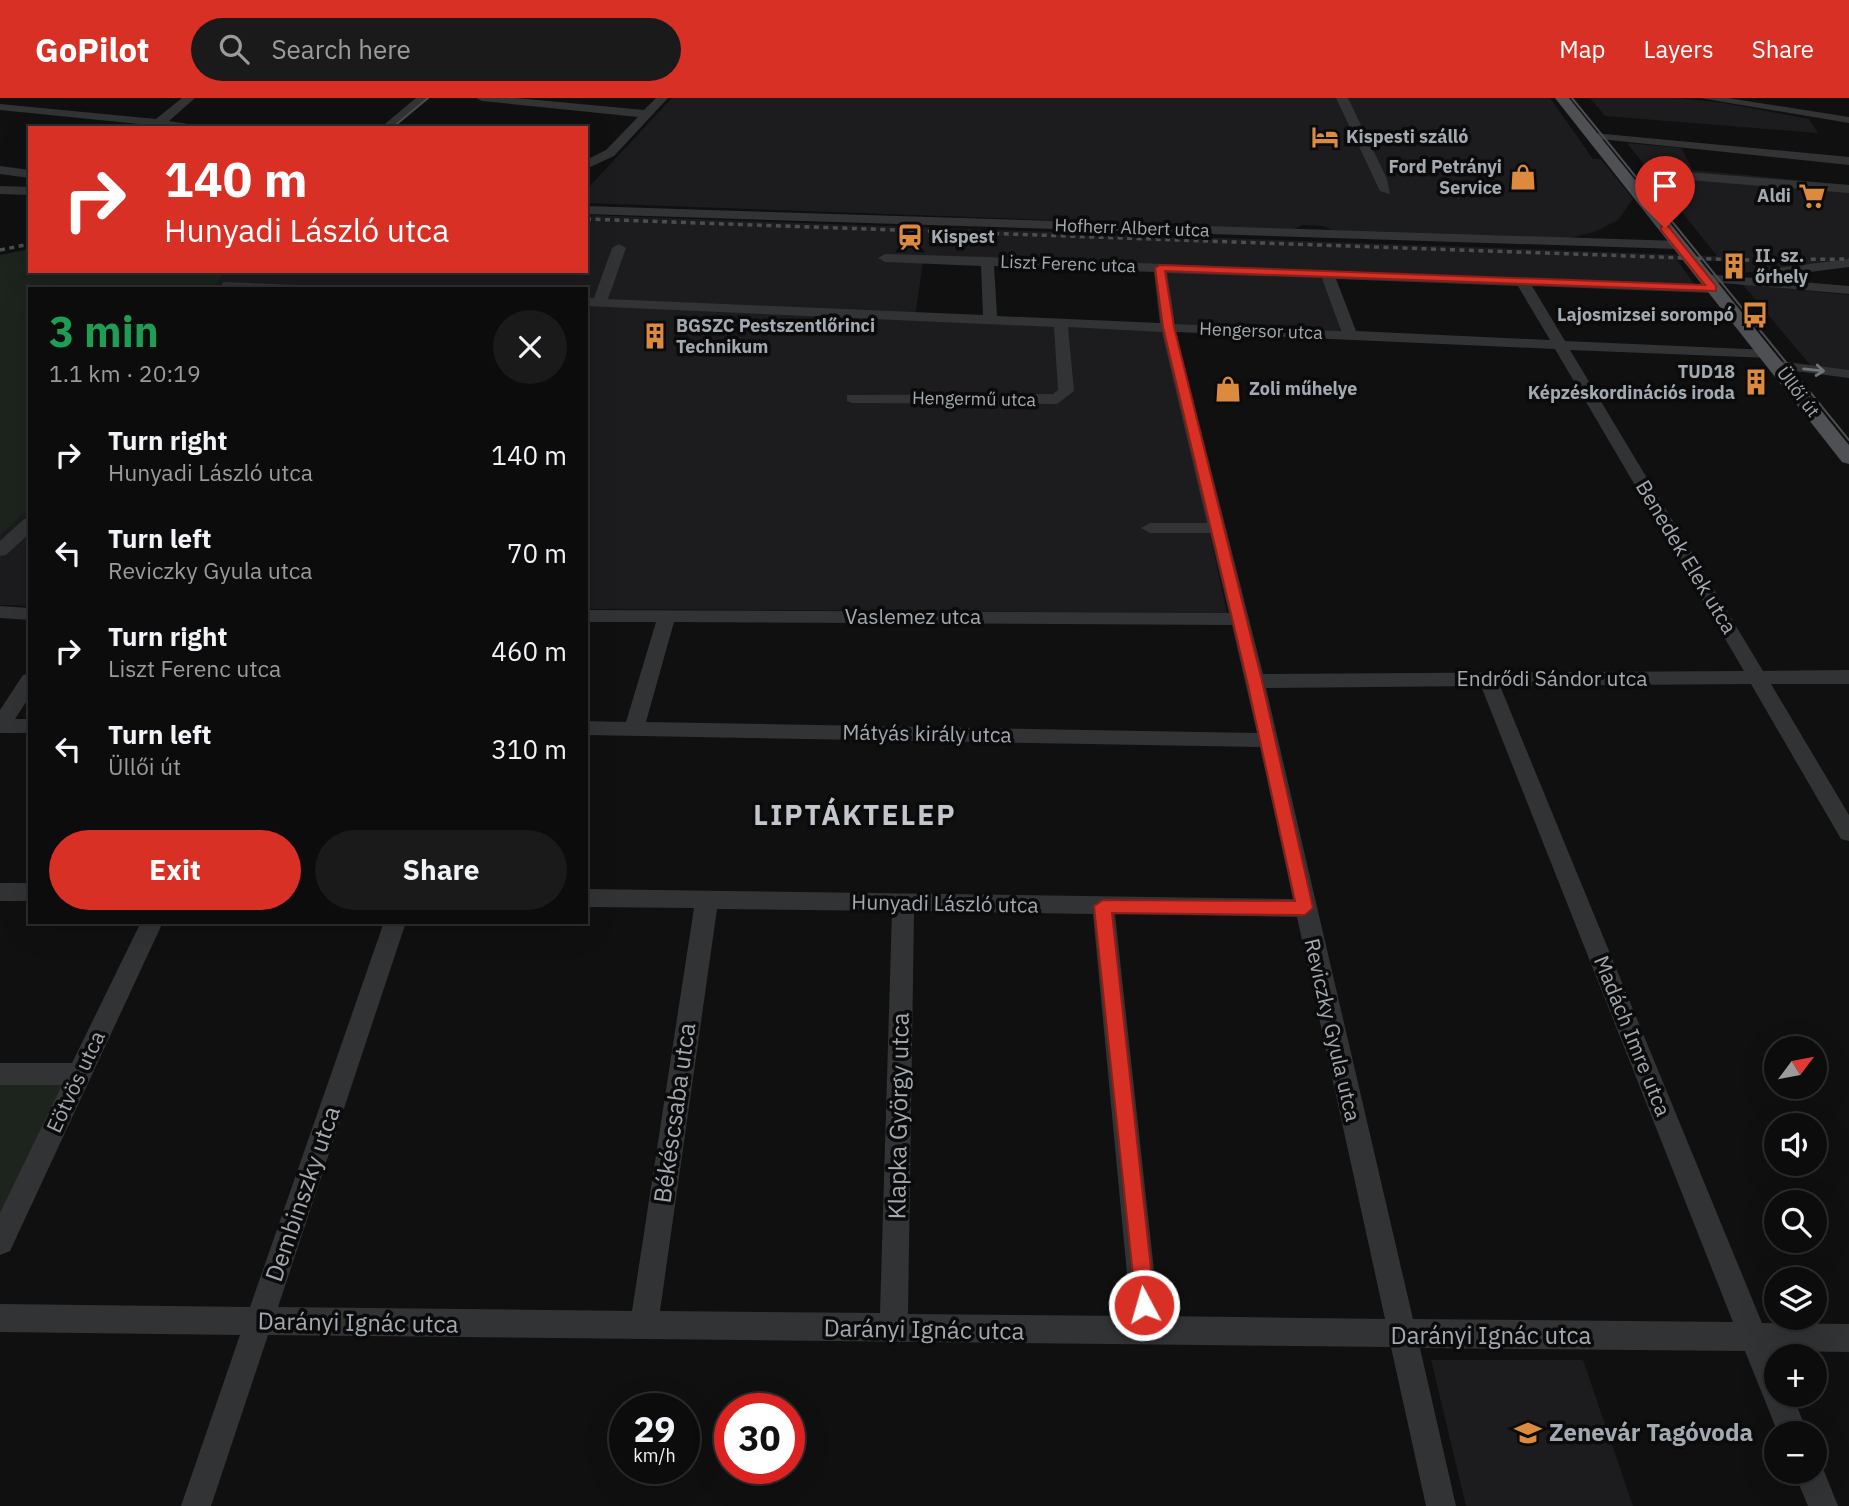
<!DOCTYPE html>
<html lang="en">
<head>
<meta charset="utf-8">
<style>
  :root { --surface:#0c0c0d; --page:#1a1a1b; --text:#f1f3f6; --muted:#9a9b9d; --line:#2c2c2e; --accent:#d93025 }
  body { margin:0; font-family:"IBM Plex Sans",sans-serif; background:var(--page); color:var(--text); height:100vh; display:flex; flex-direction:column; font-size:26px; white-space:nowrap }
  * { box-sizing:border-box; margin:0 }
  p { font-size:23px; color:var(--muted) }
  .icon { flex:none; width:38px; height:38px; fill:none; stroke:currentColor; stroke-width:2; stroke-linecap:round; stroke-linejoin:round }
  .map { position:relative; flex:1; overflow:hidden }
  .details { position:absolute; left:28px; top:189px; width:560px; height:637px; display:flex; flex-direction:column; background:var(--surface); border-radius:0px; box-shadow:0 7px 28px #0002,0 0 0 2px var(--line) }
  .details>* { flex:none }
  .guide { position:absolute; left:28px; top:28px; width:560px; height:147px; border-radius:0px; box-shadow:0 7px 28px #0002,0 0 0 2px var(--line); background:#d93025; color:#fff; overflow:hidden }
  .needle { width:46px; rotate:58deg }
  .tools { position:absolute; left:1764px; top:938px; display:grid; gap:14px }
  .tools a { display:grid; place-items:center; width:63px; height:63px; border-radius:50%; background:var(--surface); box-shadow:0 7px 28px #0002,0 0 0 2px var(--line); font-size:35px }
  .speed { position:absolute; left:609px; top:1295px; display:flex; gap:14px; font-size:35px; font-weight:700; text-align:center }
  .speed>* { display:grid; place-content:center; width:91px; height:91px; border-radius:50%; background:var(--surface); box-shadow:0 7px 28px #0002,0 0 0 2px var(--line); line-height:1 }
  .speed small { font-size:18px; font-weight:400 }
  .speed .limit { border:10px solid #d22; background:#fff; color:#111 }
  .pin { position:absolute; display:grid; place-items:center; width:60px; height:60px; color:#fff; margin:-72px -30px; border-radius:50% 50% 50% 0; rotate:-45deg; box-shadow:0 0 7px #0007 }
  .pin .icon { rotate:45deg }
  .me { position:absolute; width:77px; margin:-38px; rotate:354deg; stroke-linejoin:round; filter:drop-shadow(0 0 5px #0008) }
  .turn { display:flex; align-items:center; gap:24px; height:147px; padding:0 21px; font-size:32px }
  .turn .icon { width:91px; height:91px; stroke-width:2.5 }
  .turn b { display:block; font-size:49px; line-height:60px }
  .round { display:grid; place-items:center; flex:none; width:74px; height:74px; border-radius:37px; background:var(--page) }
  .overview { display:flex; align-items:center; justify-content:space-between; height:119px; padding:0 21px }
  h1 { font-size:42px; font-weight:800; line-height:52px; color:#1e9e55 }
  .button { display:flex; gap:14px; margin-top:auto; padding:14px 21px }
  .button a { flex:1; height:80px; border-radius:42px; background:var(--accent); color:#fff; font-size:28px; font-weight:800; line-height:80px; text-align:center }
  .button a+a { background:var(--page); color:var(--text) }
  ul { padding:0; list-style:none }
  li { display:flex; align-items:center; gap:21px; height:98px; padding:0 21px }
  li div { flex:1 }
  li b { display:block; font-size:26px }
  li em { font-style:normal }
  header { display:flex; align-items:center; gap:42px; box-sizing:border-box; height:98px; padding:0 35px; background:var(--accent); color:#fff }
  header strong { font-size:33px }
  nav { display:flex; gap:38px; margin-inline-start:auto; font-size:24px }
  .search { width:490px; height:63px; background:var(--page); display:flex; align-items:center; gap:18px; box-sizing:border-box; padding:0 24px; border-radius:38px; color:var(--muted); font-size:26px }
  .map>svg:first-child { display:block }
  .built { fill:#1c1c1e }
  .green { fill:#1d231d }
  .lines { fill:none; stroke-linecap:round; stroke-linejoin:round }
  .minor { fill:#313335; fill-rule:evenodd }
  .major { fill:#4e5054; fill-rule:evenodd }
  .tram { stroke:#4b4d50; stroke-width:2 }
  .rail { stroke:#4b4d50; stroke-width:3.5; stroke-dasharray:5 4.5; stroke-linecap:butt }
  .oneway { stroke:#707479 }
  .route { fill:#d93025; stroke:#8d1f18; stroke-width:2 }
  .labels { text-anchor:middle; stroke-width:7; stroke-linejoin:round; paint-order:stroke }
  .far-poi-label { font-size:18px; font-weight:bold; fill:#a3a9b0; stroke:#0b0b0c; text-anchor:start }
  .far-street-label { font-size:18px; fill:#a3a9b0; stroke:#0b0b0c }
  .street-label { font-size:21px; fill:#a3a9b0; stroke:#0b0b0c }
  .near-street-label { font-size:24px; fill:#a3a9b0; stroke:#0b0b0c }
  .near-poi-label { font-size:24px; font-weight:bold; fill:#a3a9b0; stroke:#0b0b0c; text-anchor:start }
  .district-label { font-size:28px; font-weight:bold; letter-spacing:2px; fill:#c3c7cd; stroke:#0b0b0c }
</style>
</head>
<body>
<header>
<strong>GoPilot</strong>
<div class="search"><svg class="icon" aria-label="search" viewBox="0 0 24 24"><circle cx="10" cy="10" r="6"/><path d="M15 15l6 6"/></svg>Search here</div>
<nav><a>Map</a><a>Layers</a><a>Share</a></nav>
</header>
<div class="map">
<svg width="1849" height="1408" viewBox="0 0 1849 1408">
  <rect width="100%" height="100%" fill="#101011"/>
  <path class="built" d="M672,0h878l43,61h8l32,40 -15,21 -21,11 -27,7 -238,-8 -9,-4 -21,-1 -8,4 -708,-26v-13z
    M1590,0h87l47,5 85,16 9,14 -213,-17z
    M1627,45l54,5 12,22 156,15v75l-116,14 -11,-13 -45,-1 18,25 -372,-15 17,61 -164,-7 -13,-54 -240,-9 -8,56 251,13 61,283 -641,-4v-320h-373l12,-18h361v-56l1131,41z
    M1742,186l107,11v76l-37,-4z
    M30,409v99l-30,-1v-69z
    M1431,1262h152l50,146h-167z"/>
  <path class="green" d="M30,151v22h195l-12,18h-183v218l-30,29v-281z
    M0,986h65l-65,134z"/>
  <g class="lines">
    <path class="minor" d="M182,0h13l-26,23 45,7h-67l2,-3 -149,-15v-6l156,15z
      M416,0h13l-36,30h-13z
      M476,0h40l128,12 12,-12h12l-54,58 -28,13v-9l20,-10 32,-33 -156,-16z
      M1336,0h12l39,81 3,15 -10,-3z
      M1700,0h28l121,19v6z
      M1594,35l255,24v8l-259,-27v-4z
      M0,68l30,4v8l-30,-4z
      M1688,74l161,13v8l-161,-13 -59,8 -6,-4 6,-4z
      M0,88l30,1v8l-30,-1z
      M586,108l1092,35 7,4 -7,4 -1092,-35z
      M619,146l7,4 -18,51 375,16 -2,-49 -96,-4 -7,-4 7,-4 102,3 731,29 2,3 -7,4 -181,-7 33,55 204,9 7,4 -7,4 -199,-8 193,321 86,-1v14h-78l78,131v26l-8,-2 -90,-155 -251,2 262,637 87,1v28l-75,-1 2,44h16l16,38h-30l-33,-82 -325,-3 36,158h-30l-35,-159 -1123,-12 -57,171h-30l59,-171 -240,-3v-28l250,3 134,-385h22l-128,385 354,4 62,-403 -108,-1v-18l707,10 -33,-152 -674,-12v-14l40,1 30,-100h-70v-12l643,3 -19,-80h-60l-9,-5 9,-5h57l-45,-191 -94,-5 6,64 -17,13 -205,-1 -5,-2v-6l206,-1 5,-4 -4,-63 -468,-21v-8h8l18,-50zM994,168l160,6 6,51 -163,-7zM1167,175l155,5 19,53 -166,-7zM1336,181l182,7 32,54 -194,-9zM1176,234l379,17 189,322 -481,3zM674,524l558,3 25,108 -611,-11zM1481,588l252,636 -320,-3 -147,-631zM717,811l175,2 -12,402 -220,-2zM914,813l179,3 38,402 -223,-2zM1115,816l182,3 88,402 -226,-3z
      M1849,161v8l-88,11 -7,-4 7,-4z
      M1704,176l145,12v8l-150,-13 -2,-3z
      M227,184l72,3 7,4h-84v-6z
      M1778,263l71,9v8l-76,-10v-6z
      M30,420v15l-24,22 -6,1v-15l24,-22z
      M0,508l30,2v12l-30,-2z
      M30,575v23l-15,23h15v14h-30v-23l23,-35z
      M0,785h30v18h-30z
      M141,824h22l-153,329 -10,4v-42l62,-128h-62v-22h72z
      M1815,1361l5,2 18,45h-30l-14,-34h21z"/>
    <path class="major" d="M1555,0h14l280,347v19l-7,-2z"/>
    <path class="tram" d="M1572,0l277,342
      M392,30l36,-30"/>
    <path class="rail" d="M586,121l1156,41 107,-1
      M0,152l30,-6"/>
  </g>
  <defs><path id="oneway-shaft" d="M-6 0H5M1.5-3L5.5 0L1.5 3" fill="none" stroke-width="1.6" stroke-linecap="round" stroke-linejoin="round" transform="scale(1.75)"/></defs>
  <use class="oneway" href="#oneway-shaft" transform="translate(1814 272) rotate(6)"/>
  <path class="route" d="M1661,128h7l48,60v5l-551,-20 9,56 88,354 51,227 -8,7 -193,-2 43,392 -3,8 -8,3 -7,-3 -43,-407 9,-6 192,1 -48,-220 -84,-354 -8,-59 5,-3 545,20 -44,-55z"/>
  <defs>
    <g id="hotel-bare" transform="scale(2.1)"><path d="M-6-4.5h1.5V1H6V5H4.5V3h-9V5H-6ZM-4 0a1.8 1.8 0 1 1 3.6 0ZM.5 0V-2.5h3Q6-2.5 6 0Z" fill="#db8a3e" stroke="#0b0b0c" stroke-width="2.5" paint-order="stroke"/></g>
    <g id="shop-bare" transform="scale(2.1)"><path d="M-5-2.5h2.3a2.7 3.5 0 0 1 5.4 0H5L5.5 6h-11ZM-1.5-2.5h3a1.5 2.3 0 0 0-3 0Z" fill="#db8a3e" stroke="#0b0b0c" stroke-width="2.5" paint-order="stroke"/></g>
    <g id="supermarket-bare" transform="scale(2.1)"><path d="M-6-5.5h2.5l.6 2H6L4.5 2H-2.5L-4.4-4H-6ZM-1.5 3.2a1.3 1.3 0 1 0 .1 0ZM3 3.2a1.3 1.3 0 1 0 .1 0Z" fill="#db8a3e" stroke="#0b0b0c" stroke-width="2.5" paint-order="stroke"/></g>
    <g id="station-bare" transform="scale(2.1)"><path d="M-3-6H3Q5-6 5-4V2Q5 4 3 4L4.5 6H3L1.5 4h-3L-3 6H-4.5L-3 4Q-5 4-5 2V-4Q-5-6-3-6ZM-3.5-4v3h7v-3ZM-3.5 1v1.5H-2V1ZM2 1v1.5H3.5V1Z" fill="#db8a3e" stroke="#0b0b0c" stroke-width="2.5" paint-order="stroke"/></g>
    <g id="building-bare" transform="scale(2.1)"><path d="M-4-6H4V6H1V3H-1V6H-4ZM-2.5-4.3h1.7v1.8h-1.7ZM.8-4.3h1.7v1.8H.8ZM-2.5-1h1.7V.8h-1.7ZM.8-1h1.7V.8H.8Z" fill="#db8a3e" stroke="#0b0b0c" stroke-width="2.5" paint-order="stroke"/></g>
    <g id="bus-bare" transform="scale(2.1)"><path d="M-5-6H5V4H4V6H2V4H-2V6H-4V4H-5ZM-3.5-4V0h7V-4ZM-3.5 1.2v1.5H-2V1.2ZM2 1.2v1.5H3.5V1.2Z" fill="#db8a3e" stroke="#0b0b0c" stroke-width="2.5" paint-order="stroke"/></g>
    <g id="school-bare" transform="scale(2.1)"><path d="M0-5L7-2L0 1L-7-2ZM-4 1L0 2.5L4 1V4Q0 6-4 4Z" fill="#db8a3e" stroke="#0b0b0c" stroke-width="2.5" paint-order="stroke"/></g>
  </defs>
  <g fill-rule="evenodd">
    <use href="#hotel-bare" x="1325" y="39"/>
    <use href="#shop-bare" x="1523" y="79"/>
    <use href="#supermarket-bare" x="1812" y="98"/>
    <use href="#station-bare" x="910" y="139"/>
    <use href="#building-bare" x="1734" y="168"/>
    <use href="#bus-bare" x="1755" y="217"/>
    <use href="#building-bare" x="655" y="238"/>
    <use href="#building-bare" x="1756" y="284"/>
    <use href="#shop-bare" x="1228" y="291"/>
    <use href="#school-bare" x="1528" y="1335"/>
  </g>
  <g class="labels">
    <g class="far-poi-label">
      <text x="1346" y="45">Kispesti szálló</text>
      <text x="1502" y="75" text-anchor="end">Ford Petrányi<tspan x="1502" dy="21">Service</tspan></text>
      <text x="1791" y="104" text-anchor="end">Aldi</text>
      <text x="931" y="145">Kispest</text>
      <text x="1755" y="164">II. sz.<tspan x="1755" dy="21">őrhely</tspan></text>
      <text x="1734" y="223" text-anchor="end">Lajosmizsei sorompó</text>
      <text x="676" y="234">BGSZC Pestszentlőrinci<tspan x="676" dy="21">Technikum</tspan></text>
      <text x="1735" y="280" text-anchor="end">TUD18<tspan x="1735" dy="21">Képzéskordinációs iroda</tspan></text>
      <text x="1249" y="297">Zoli műhelye</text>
    </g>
    <g class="far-street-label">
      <text transform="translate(1132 130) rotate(2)" y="6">Hofherr Albert utca</text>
      <text transform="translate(1068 166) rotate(2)" y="6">Liszt Ferenc utca</text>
      <text transform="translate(1261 233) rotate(2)" y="6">Hengersor utca</text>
      <text transform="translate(1798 294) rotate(53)" y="6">Üllői út</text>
      <text transform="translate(974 301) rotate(1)" y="6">Hengermű utca</text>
    </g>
    <g class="street-label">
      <text transform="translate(1686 459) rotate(59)" y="7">Benedek Elek utca</text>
      <text x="913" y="526">Vaslemez utca</text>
      <text x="1552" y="588">Endrődi Sándor utca</text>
      <text transform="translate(927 636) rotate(1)" y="7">Mátyás király utca</text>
      <text transform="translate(945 806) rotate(1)" y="7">Hunyadi László utca</text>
      <text transform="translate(1332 932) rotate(77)" y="7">Reviczky Gyula utca</text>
      <text transform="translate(1632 938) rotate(68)" y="7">Madách Imre utca</text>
      <text transform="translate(76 984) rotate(-65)" y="7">Eötvös utca</text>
    </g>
    <g class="near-street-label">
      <text transform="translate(675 1015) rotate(-82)" y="8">Békéscsaba utca</text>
      <text transform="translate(899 1018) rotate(-89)" y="8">Klapka György utca</text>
      <text transform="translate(303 1096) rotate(-71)" y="8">Dembinszky utca</text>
      <text transform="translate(358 1225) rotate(1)" y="8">Darányi Ignác utca</text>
      <text transform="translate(924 1232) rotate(1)" y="8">Darányi Ignác utca</text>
      <text x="1491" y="1246">Darányi Ignác utca</text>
    </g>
    <g class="near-poi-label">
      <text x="1549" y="1343">Zenevár Tagóvoda</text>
    </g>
    <g class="district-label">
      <text x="855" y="727">LIPTÁKTELEP</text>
    </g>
  </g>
</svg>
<div class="tools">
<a><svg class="needle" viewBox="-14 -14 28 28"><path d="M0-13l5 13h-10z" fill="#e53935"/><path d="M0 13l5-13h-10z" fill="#9a9b9d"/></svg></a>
<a><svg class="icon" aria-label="sound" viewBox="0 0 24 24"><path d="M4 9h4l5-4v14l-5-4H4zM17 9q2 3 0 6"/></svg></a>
<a><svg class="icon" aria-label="search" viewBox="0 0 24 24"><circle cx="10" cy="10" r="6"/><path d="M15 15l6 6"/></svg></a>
<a><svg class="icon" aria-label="layers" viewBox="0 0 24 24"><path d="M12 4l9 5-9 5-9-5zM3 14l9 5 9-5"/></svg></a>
<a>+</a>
<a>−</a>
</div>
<div class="speed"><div>29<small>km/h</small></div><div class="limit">30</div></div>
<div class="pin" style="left:1665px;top:130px;background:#d93025"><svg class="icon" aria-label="arrive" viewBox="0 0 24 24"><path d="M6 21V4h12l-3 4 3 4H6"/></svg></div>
<svg class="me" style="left:1144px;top:1207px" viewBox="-20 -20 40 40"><circle r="17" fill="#d93025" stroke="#fff" stroke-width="3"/><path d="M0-11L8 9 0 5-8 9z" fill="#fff"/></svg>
<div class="guide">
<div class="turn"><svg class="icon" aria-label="right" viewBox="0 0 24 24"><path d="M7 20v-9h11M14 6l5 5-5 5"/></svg><div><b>140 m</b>Hunyadi László utca</div></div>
</div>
<section class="details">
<div class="overview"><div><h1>3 min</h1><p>1.1 km · 20:19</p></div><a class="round"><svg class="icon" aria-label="close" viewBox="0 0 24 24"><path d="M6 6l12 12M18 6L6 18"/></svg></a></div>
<ul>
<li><svg class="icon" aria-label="right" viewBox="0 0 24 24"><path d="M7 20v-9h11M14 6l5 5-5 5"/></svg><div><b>Turn right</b><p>Hunyadi László utca</p></div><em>140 m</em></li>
<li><svg class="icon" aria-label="left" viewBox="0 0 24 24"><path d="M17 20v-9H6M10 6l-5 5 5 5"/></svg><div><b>Turn left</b><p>Reviczky Gyula utca</p></div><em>70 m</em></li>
<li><svg class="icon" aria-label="right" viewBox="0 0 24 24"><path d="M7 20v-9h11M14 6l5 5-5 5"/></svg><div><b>Turn right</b><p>Liszt Ferenc utca</p></div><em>460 m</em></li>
<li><svg class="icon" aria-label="left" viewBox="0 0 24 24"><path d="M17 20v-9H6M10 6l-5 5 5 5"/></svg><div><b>Turn left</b><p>Üllői út</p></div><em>310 m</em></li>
</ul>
<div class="button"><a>Exit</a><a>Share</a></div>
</section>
</div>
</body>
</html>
